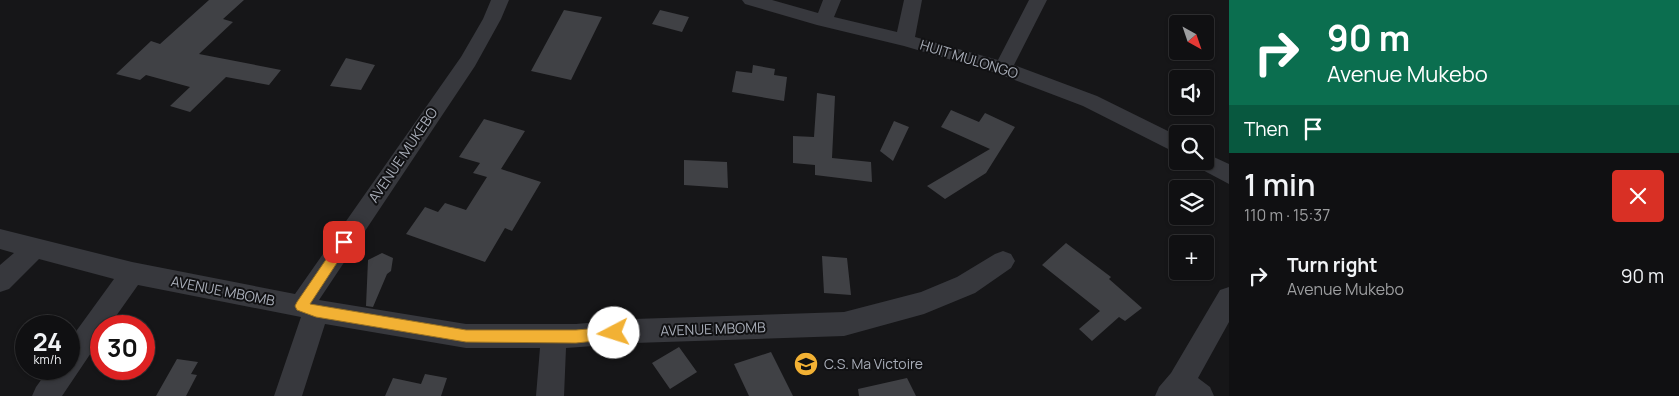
<!DOCTYPE html>
<html lang="en">
<head>
<meta charset="utf-8">
<style>
  :root { --surface:#101012; --page:#1e1e20; --text:#f1f3f6; --muted:#9c9d9f; --line:#303032 }
  body { margin:0; font-family:Manrope,sans-serif; background:var(--page); color:var(--text); height:100vh; display:flex; flex-direction:column; font-size:19px; white-space:nowrap }
  * { box-sizing:border-box; margin:0 }
  p { font-size:16px; color:var(--muted) }
  .icon { flex:none; width:28px; height:28px; fill:none; stroke:currentColor; stroke-width:2; stroke-linecap:round; stroke-linejoin:round }
  .map { position:relative; flex:1; overflow:hidden }
  .details { display:flex; flex-direction:column; background:var(--surface); width:450px }
  .details>* { flex:none }
  .hud { background:#0b6e4f; color:#fff; overflow:hidden }
  .needle { width:32px; rotate:140deg }
  .tools { position:absolute; left:1169px; top:15px; display:grid; gap:10px }
  .tools a { display:grid; place-items:center; width:45px; height:45px; border-radius:5px; background:var(--surface); box-shadow:0 1px 4px #0004,0 0 0 1px var(--line); font-size:25px }
  .speed { position:absolute; left:15px; top:315px; display:flex; gap:10px; font-size:25px; font-weight:700; text-align:center }
  .speed>* { display:grid; place-content:center; width:65px; height:65px; border-radius:50%; background:var(--surface); box-shadow:0 1px 4px #0004,0 0 0 1px var(--line); line-height:1 }
  .speed small { font-size:12px; font-weight:400 }
  .speed .limit { border:8px solid #d22; background:#fff; color:#111 }
  .pin { position:absolute; display:grid; place-items:center; width:42px; height:42px; color:#fff; margin:-21px; border-radius:10px; box-shadow:0 2px 8px #0006 }
  .me { position:absolute; width:55px; margin:-28px; rotate:265deg; stroke-linejoin:round; filter:drop-shadow(0 0 4px #0008) }
  .turn { display:flex; align-items:center; gap:18px; height:105px; padding:0 15px; font-size:22px }
  .turn .icon { width:65px; height:65px; stroke-width:2.5 }
  .turn b { display:block; font-size:35px; line-height:42px }
  .then { display:flex; align-items:center; height:48px; padding:0 15px; background:#0003; gap:10px; font-size:19px }
  .round { display:grid; place-items:center; flex:none; width:52px; height:52px; border-radius:5px; background:var(--page) }
  .headline { display:flex; align-items:center; justify-content:space-between; height:85px; padding:0 15px }
  h1 { font-size:30px; font-weight:600; line-height:38px }
  ul { padding:0; list-style:none }
  li { display:flex; align-items:center; gap:15px; height:75px; padding:0 15px }
  li div { flex:1 }
  li b { display:block; font-size:19px }
  li em { font-style:normal }
  main { display:flex; flex:1; min-height:0 }
  .map>svg:first-child { display:block }
  .building { fill:#404145 }
  .lines { fill:none; stroke-linecap:round; stroke-linejoin:round }
  .minor { fill:#37383d; fill-rule:evenodd }
  .route { fill:#f2b134; stroke:#9d7322 }
  .labels { text-anchor:middle; stroke-width:4; stroke-linejoin:round; paint-order:stroke }
  .street-label { font-size:14px; fill:#a8adb8; stroke:#111113 }
  .poi-label { font-size:14px; fill:#a8adb8; stroke:#111113; text-anchor:start }
</style>
</head>
<body>
<main>
<div class="map">
<svg width="1229" height="396" viewBox="0 0 1229 396">
  <rect width="100%" height="100%" fill="#161618"/>
  <path class="building" d="M209,0h35l-21,19 10,3 -34,32 82,16 -12,15 -43,-8 -36,35 -20,-6 20,-19 -44,-12 -6,5 -24,-6 35,-33 9,3z
    M564,10l38,7 -31,63 -40,-9z
    M660,10l29,7 -7,15 -30,-8z
    M346,58l29,7 -14,25 -31,-4z
    M753,65l22,4 -1,6 13,2 -3,24 -52,-9 4,-21 16,2z
    M817,93l18,3 -3,62 39,4 1,20 -57,-7v-10l-22,-2v-27l21,1z
    M951,110l28,12 6,-9 30,14 -29,46 -41,26 -18,-13 63,-37 -49,-22z
    M484,119l41,12 -24,38 40,13 -29,49 -7,-3 -20,34 -79,-28 19,-27 13,5 7,-9 21,7 21,-33 -14,-4 7,-10 -21,-6z
    M894,121l15,6 -16,34 -13,-10z
    M684,160l43,2 1,26 -44,-3z
    M1066,243l45,34 -2,2 33,29 -17,13 -6,-4 -27,24 -13,-12 21,-18 -58,-46z
    M382,253l11,5 -2,13 -4,3 -14,33 -7,-1 2,-46z
    M822,256l25,2 4,37 -27,-2z
    M679,347l18,25 -27,17 -18,-26z
    M771,352l22,44h-44l-15,-32z
    M177,359l21,3 -7,12 6,1 -11,21h-30z
    M425,374l22,4 -6,18h-56l8,-18 28,6z
    M907,378l9,18h-57l-1,-7z"/>
  <g class="lines">
    <path class="minor" d="M491,0h18l-8,19 -26,47 -156,234 147,24h110l58,-5 210,-7 77,-20 36,-15 38,-23 8,-3 8,3 4,7 -4,7 -36,25 -51,21 -80,22 -210,7 -68,5 -2,48h-28l4,-48h-74l-141,-24 -23,72h-28l27,-79 -163,-32 -29,41h-8v12l-39,58h-30l4,-9 13,-18h20v-28l45,-62 -75,-20 -30,30 -9,3v-27l14,-12 -14,-4v-20l132,33 163,32 166,-237 22,-38z
      M742,0h30l46,13 5,-13h18l-7,17 63,15 7,-32h18l-7,37 83,23 31,-60h18l-33,65 83,31 81,40v18l-95,-48 -87,-33 -92,-27 -87,-21 -72,-21z
      M1205,153l24,11v20l-32,-17 -3,-6h11z
      M1229,287v35l-31,56 12,9 4,9h-59l4,-9 12,-14 49,-83z"/>
  </g>
  <path class="route" d="M344,237l4,2 2,3 -2,4 -38,58 156,26h110l38,-3 5,2 2,4 -2,4 -5,2 -38,4 -110,-1 -150,-25 -19,-7 -2,-4 2,-4 43,-63z"/>
  <defs>
    <g id="school-disc" transform="scale(1.25)"><circle r="9.5" fill="#f2b134" stroke="#111113"/><path d="M0-5L7-2L0 1L-7-2ZM-4 1L0 2.5L4 1V4Q0 6-4 4Z" fill="#111"/></g>
  </defs>
  <g fill-rule="evenodd">
    <use href="#school-disc" x="806" y="364"/>
  </g>
  <g class="labels">
    <g class="street-label">
      <text transform="translate(969 59) rotate(17)" y="5">HUIT MULONGO</text>
      <text transform="translate(403 155) rotate(-56)" y="5">AVENUE MUKEBO</text>
      <text transform="translate(223 291) rotate(11)" y="5">AVENUE MBOMB</text>
      <text transform="translate(713 329) rotate(-2)" y="5">AVENUE MBOMB</text>
    </g>
    <g class="poi-label">
      <text x="824" y="369">C.S. Ma Victoire</text>
    </g>
  </g>
</svg>
<div class="tools">
<a><svg class="needle" viewBox="-14 -14 28 28"><path d="M0-13l5 13h-10z" fill="#e53935"/><path d="M0 13l5-13h-10z" fill="#9c9d9f"/></svg></a>
<a><svg class="icon" aria-label="sound" viewBox="0 0 24 24"><path d="M4 9h4l5-4v14l-5-4H4zM17 9q2 3 0 6"/></svg></a>
<a><svg class="icon" aria-label="search" viewBox="0 0 24 24"><circle cx="10" cy="10" r="6"/><path d="M15 15l6 6"/></svg></a>
<a><svg class="icon" aria-label="layers" viewBox="0 0 24 24"><path d="M12 4l9 5-9 5-9-5zM3 14l9 5 9-5"/></svg></a>
<a>+</a>
</div>
<div class="speed"><div>24<small>km/h</small></div><div class="limit">30</div></div>
<div class="pin" style="left:344px;top:242px;background:#d93025"><svg class="icon" aria-label="arrive" viewBox="0 0 24 24"><path d="M6 21V4h12l-3 4 3 4H6"/></svg></div>
<svg class="me" style="left:614px;top:333px" viewBox="-20 -20 40 40"><circle r="19" fill="#fff"/><path d="M0-13L10 11 0 6-10 11z" fill="#f2b134"/></svg>
</div>
<section class="details">
<div class="hud">
<div class="turn"><svg class="icon" aria-label="right" viewBox="0 0 24 24"><path d="M7 20v-9h11M14 6l5 5-5 5"/></svg><div><b>90 m</b>Avenue Mukebo</div></div>
<div class="then">Then<svg class="icon" aria-label="arrive" viewBox="0 0 24 24"><path d="M6 21V4h12l-3 4 3 4H6"/></svg></div>
</div>
<div class="headline"><div><h1>1 min</h1><p>110 m · 15:37</p></div><a class="round" style="background:#d93025;color:#fff"><svg class="icon" aria-label="close" viewBox="0 0 24 24"><path d="M6 6l12 12M18 6L6 18"/></svg></a></div>
<ul>
<li><svg class="icon" aria-label="right" viewBox="0 0 24 24"><path d="M7 20v-9h11M14 6l5 5-5 5"/></svg><div><b>Turn right</b><p>Avenue Mukebo</p></div><em>90 m</em></li>
</ul>
</section>
</main>
</body>
</html>
